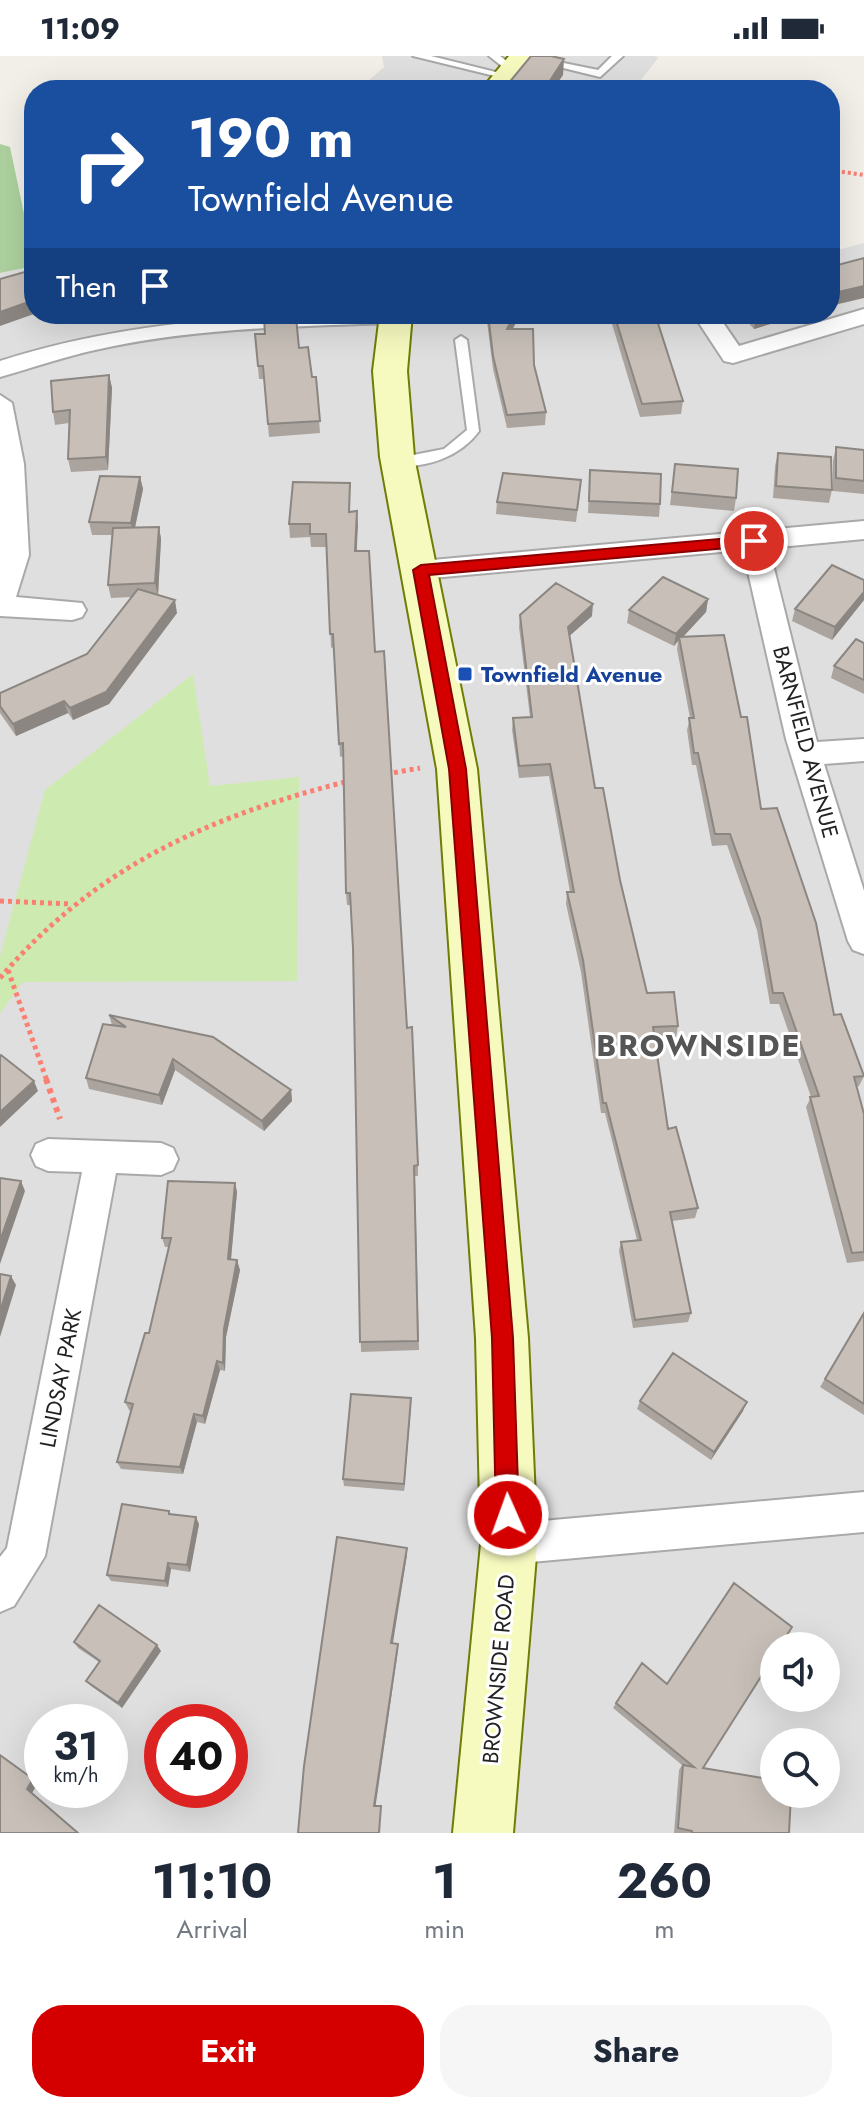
<!DOCTYPE html>
<html lang="en">
<head>
<meta charset="utf-8">
<style>
  :root { --surface:#fff; --page:#f6f6f7; --text:#1f2937; --muted:#747a83; --accent:#d40000 }
  body { margin:0; font-family:Jost,sans-serif; background:var(--page); color:var(--text); height:100vh; display:flex; flex-direction:column; font-size:30px; white-space:nowrap }
  * { box-sizing:border-box; margin:0 }
  p { font-size:26px; color:var(--muted) }
  .icon { flex:none; width:44px; height:44px; fill:none; stroke:currentColor; stroke-width:2; stroke-linecap:round; stroke-linejoin:round }
  .map { position:relative; height:1777px; overflow:hidden }
  .side { display:flex; flex-direction:column; background:var(--surface); flex:1 }
  .side>* { flex:none }
  .guide { position:absolute; left:24px; top:24px; width:816px; height:244px; border-radius:32px; box-shadow:0 8px 32px #0002; background:#1a4fa0; color:#fff; overflow:hidden }
  .controls { position:absolute; left:760px; top:1576px; display:grid; gap:16px }
  .controls a { display:grid; place-items:center; width:80px; height:80px; border-radius:50%; background:var(--surface); box-shadow:0 8px 32px #0002; font-size:40px }
  .speed { position:absolute; left:24px; top:1648px; display:flex; gap:16px; font-size:40px; font-weight:700; text-align:center }
  .speed>* { display:grid; place-content:center; width:104px; height:104px; border-radius:50%; background:var(--surface); box-shadow:0 8px 32px #0002; line-height:1 }
  .speed small { font-size:20px; font-weight:400 }
  .speed .limit { border:12px solid #d22; background:#fff; color:#111 }
  .pin { position:absolute; display:grid; place-items:center; width:68px; height:68px; color:#fff; margin:-34px; border:4px solid #fff; border-radius:50%; box-shadow:0 2px 8px #0007 }
  .me { position:absolute; width:88px; margin:-44px; rotate:358deg; stroke-linejoin:round; filter:drop-shadow(0 0 6px #0008) }
  .turn { display:flex; align-items:center; gap:28px; height:168px; padding:0 32px; font-size:36px }
  .turn .icon { width:104px; height:104px; stroke-width:2.5 }
  .turn b { display:block; font-size:56px; line-height:68px }
  .then { display:flex; align-items:center; height:76px; padding:0 32px; background:#0003; gap:16px; font-size:30px }
  .eta { display:flex; justify-content:space-evenly; align-items:center; height:136px; text-align:center }
  .eta b { font-size:48px; font-weight:700; line-height:56px }
  .cta { display:flex; gap:16px; margin-top:auto; padding:16px 32px }
  .cta a { flex:1; height:92px; border-radius:32px; background:var(--accent); color:#fff; font-size:32px; font-weight:700; line-height:92px; text-align:center }
  .cta a+a { background:var(--page); color:var(--text) }
  .status { display:flex; justify-content:space-between; align-items:center; height:56px; padding:0 40px; background:var(--surface); direction:ltr }
  .status svg { height:22px; fill:currentColor }
  .map>svg:first-child { display:block }
  .residential { fill:#e0dfdf; fill-rule:evenodd }
  .grass { fill:#cdebb0 }
  .forest { fill:#add19e }
  .lines { fill:none; stroke-linecap:round; stroke-linejoin:round }
  .lane-casing { stroke:#a9a9a9; stroke-width:4 }
  .street-casing { stroke:#a9a9a9; stroke-width:4 }
  .secondary-casing { stroke:#707d05; stroke-width:4 }
  .path-far2 { stroke:#fa8072; stroke-width:4; stroke-dasharray:3 3; stroke-linecap:butt }
  .path-far1 { stroke:#fa8072; stroke-width:5; stroke-dasharray:4 4; stroke-linecap:butt }
  .path { stroke:#fa8072; stroke-width:6; stroke-dasharray:5 5; stroke-linecap:butt }
  .lane { fill:#fff; fill-rule:evenodd }
  .street { fill:#fff; fill-rule:evenodd }
  .secondary { fill:#f7fabf; fill-rule:evenodd }
  .wall { fill:#aba49e }
  .shaded-wall { fill:#8b8681 }
  .building { fill:#c7bfb8; stroke:#8b8681; stroke-width:2 }
  .route { fill:#d40000; stroke:#8a0000; stroke-width:2 }
  .transit-dot { fill:#1a4fb4; stroke:#fff; stroke-width:3 }
  .labels { text-anchor:middle; stroke-width:6; stroke-linejoin:round; paint-order:stroke }
  .transit-label { font-size:22px; font-weight:bold; fill:#164399; stroke:#fff; text-anchor:start }
  .street-label { font-size:22px; fill:#222; stroke:#fff }
  .district-label { font-size:30px; font-weight:bold; letter-spacing:2px; fill:#555; stroke:#fff }
</style>
</head>
<body>
<div class="status"><b>11:09</b><svg viewBox="0 0 49 12"><path d="M0 12V9h3v3zM5 12V6h3v6zM10 12V3h3v9zM15 12V0h3v12zM26 1h20v11H26zM47 4h2v5h-2z"/></svg></div>
<div class="map">
<svg width="864" height="1777" viewBox="0 0 864 1777">
  <rect width="100%" height="100%" fill="#f2efe9"/>
  <path class="residential" d="M382,0h272l5,1 -26,33h-275l26,-23z
    M864,187v1590h-864v-1560l34,-7v48h796v-62zM774,1590h52v52h-52zM42,1666h68v68h-68zM162,1666h68v68h-68zM774,1686h52v52h-52z"/>
  <path class="grass" d="M193,618l17,112 89,-9 -2,204 -274,1 -23,31v-57l45,-166z"/>
  <path class="forest" d="M0,88l10,3 24,114v5l-34,7z"/>
  <g class="lines">
    <g class="lane-casing">
      <path id="lane" d="M413,0h18l81,20 -5,3z
        M489,0h11l17,13 -9,2z
        M612,0h11l-23,21 -61,-15 5,-3 54,11z
        M461,280l6,4 12,91c-18,25 -54,39 -86,34v-6l51,-10 23,-19 -12,-90z"/>
    </g>
    <g class="street-casing">
      <path id="street" d="M864,253v15l-131,39 -9,-2 -31,-47h24l22,32z
        M406,258l-2,7 -8,2c-100,3 -203,5 -301,27 -32,7 -63,18 -95,27v-16c134,-43 267,-47 406,-47z
        M0,339l12,8 12,61 5,91 -13,42 66,6 4,7 -4,7 -10,3 -72,-4z
        M864,465v18l-95,9 48,194 47,-3v22l-40,3 40,127v63l-11,-4 -5,-9 -62,-202 -43,-189 -322,29 -10,-2 -3,-7 3,-7 10,-2z
        M48,1083l113,4 12,5 5,11 -5,11 -12,5 -45,-2 -71,383 -31,50 -14,6v-55l7,-9 75,-376 -34,-1 -12,-5 -5,-11 5,-11z
        M864,1436v40l-355,32 -14,-6 -6,-14 6,-14 14,-6z"/>
    </g>
    <g class="secondary-casing">
      <path id="secondary" d="M509,0h29l-28,34h-29z
        M380,258h32l-5,57 7,86 63,312 51,569 9,206 -24,289h-60l28,-289 -5,-206 -39,-569 -57,-312 -7,-86z"/>
    </g>
    <path class="path-far2" d="M830,114l34,5"/>
    <path class="path-far1" d="M386,718l34,-6
      M0,845l72,3
      M8,914l39,111
      M0,922c95,-111 209,-162 349,-197"/>
    <path class="path" d="M46,1023l14,40"/>
    <use href="#lane" class="lane"/>
    <use href="#street" class="street"/>
    <use href="#secondary" class="secondary"/>
  </g>
  <path class="wall" d="M486,258h34l-7,15 21,36 12,47 -1,13 -38,3 -14,-59z
    M609,258h46l28,87 -2,13 -41,3z
    M740,258h63l-49,15z
    M255,278l44,14 13,29h4l4,56 -51,4 -5,-58h-5z
    M109,319l3,13 -4,82 -37,2 -3,-13 1,-36 -14,2 -2,-13z
    M836,391l28,3v44l-31,-3v-31z
    M778,397l54,37 -3,13 -56,-5 2,-32z
    M675,408l61,34 -2,13 -64,-6z
    M590,414l70,34 -1,13 -71,-4z
    M140,421l3,12 -8,39 24,-1 2,12 -3,56 19,18 -68,91 -36,16 -5,-7 -52,23 -16,-23v-20l87,-39 45,-57 -21,1 -3,-13 4,-50h-20l-3,-13z
    M350,427v29l7,-1v40l18,101 43,513v11h-3l4,174 -58,2 -8,-404 -2,-43h-4l-1,-12 -2,-137 -4,1 -6,-110 -3,1 -4,-101h-16l-1,-10 -20,1 -1,-14z
    M580,437l-4,29 -80,-8 1,-12z
    M864,524v20l-32,40 -40,-19 3,-12z
    M708,543l-2,13 -23,25 58,80 20,92 73,206 30,61 -5,10 -3,1 8,27v147l-17,2 -41,-156 5,-10 -32,-93h-9l-13,-74 -30,-85 -15,1 -16,-81h-4l-5,-35 3,-12 -13,-69 1,-8 -4,5 -47,-23 2,-13z
    M520,559l72,1 -23,20 26,152 25,92 27,113 31,33 -2,11h-22l14,92 30,79 -3,10 -23,3 19,92 -3,9 -55,6 -14,-77 2,-9 16,-2 -32,-127h-4l-20,-141 -15,-68 1,-12h3l-21,-116 -30,2 -7,-48 1,-12 17,-1 -11,-90z
    M864,587v51l-33,-16 3,-12z
    M109,959l182,75 1,11 -28,30 -89,-61 -13,35 -73,-16 -3,-11 26,-53z
    M235,1127l2,9 -6,68 9,10 -14,67 -1,34 -5,-1 -15,54 -8,-2 -14,52 -62,-5 -4,-7 14,-51 -2,-1 -4,-8 24,-69 20,-86h-4l-3,-9z
    M864,1257v102l-44,-28z
    M411,1342l-7,93 -60,-5 -1,-7z
    M640,1345l103,10 -32,49 -74,-51z
    M169,1455l2,3 28,10 -9,48 -19,-3 -3,18 -57,-6 -4,-6z
    M74,1586l87,9 -39,57 -31,-22 -5,-5 13,-19 -21,-14z
    M616,1647l87,65 86,65h-115l5,-63 3,-5 -69,-57z"/>
  <path class="shaded-wall" d="M564,3l-1,16 -10,15h-9z
    M864,230v12l-34,8v-12z
    M34,244v14l-34,12v-14z
    M515,258h5l-14,28 1,-13z
    M762,258h41l-49,15 2,-13z
    M109,319l3,13 -4,82 -2,-13z
    M140,421l3,12 -10,47 -2,-13z
    M357,455l1,14 -2,40 -1,-14z
    M159,471l2,12 -3,57 -3,-13z
    M864,536v8l-32,40 3,-13z
    M708,543l-2,13 -26,28 -1,-3 -1,4 -4,5 2,-12z
    M175,544l2,13 -68,91 -36,16 -3,-12z
    M593,548l-1,12 -26,23 2,-12z
    M64,645l4,12 -52,23 -3,-12z
    M173,1003l2,11 -13,35 -3,-10z
    M34,1025l4,10 -38,36v-15z
    M291,1034l1,11 -28,30 -2,-10z
    M21,1125l4,10 -25,73v-23z
    M235,1127l2,9 -7,77 -2,-10z
    M237,1204l3,10 -14,67 -1,34 -2,-8 1,-34z
    M11,1220l5,9 -16,52v-25z
    M217,1305l3,9 -15,54 -2,-8z
    M411,1342v9l-7,84v-7z
    M747,1346l-4,9 -32,49 3,-8z
    M194,1358l3,8 -14,52 -3,-7z
    M196,1461l3,7 -9,48 -3,-7z
    M407,1492v7l-15,94 -1,-6z
    M168,1507l3,6 -3,18 -3,-6z
    M398,1588v6l-23,160 -1,-4z
    M157,1589l4,6 -39,57 -4,-5z
    M33,1723l5,4 -6,10 -5,-4z"/>
  <path class="building" d="M531,0h20l13,3 -20,31h-41z
    M864,202v28l-34,8v-27z
    M32,214l2,3v27l-34,12v-33z
    M488,258h27l-8,15h26l1,36 12,47 -39,3 -14,-59z
    M614,258h41l28,87 -41,3z
    M296,261l3,31 9,-1 4,30h4l4,44 -52,3 -5,-58h-5l-3,-32h10l-1,-16z
    M109,319l-3,82 -38,2 2,-49 -17,2 -2,-31z
    M836,391l28,3v31l-28,-3z
    M778,397l53,4 1,33 -56,-4z
    M675,408l63,5 -2,29 -64,-6z
    M590,414l71,4 -1,30 -71,-3z
    M503,417l78,7 -4,30 -80,-8z
    M100,420l40,1 -9,46 -42,-1z
    M293,426l57,1 -1,29 8,-1 -2,40h14l6,101 9,-1 23,377 5,-1 6,138 -4,1 4,175 -58,1 -7,-394 -3,-55h-4l-3,-150 -4,1 -6,-110h-3l-4,-100h-16v-10h-21z
    M159,471l-4,56 -47,2 5,-57z
    M832,509l32,15v12l-29,35 -40,-18z
    M663,521l45,22 -32,35 -47,-24z
    M556,527l37,21 -25,23 27,161h8l17,92 27,113 27,-1 4,34 -25,1 15,102 8,-2 22,81 -28,4 21,101 -56,7 -14,-78 20,-2 -35,-137h-3l-20,-143 -16,-68h7l-24,-128 -31,2 -6,-48 19,-1 -12,-102z
    M138,533l37,11 -69,92 -36,16 -6,-7 -51,23 -13,-18v-13l87,-39z
    M724,579l17,82h6l14,92 16,-1 39,115 18,92 7,-1 23,62 -10,1 10,37v138l-12,1 -42,-156 9,-1 -36,-103h-10l-13,-74 -30,-85h-15l-17,-81h-4l-5,-35h5l-15,-81z
    M856,583l8,4v37l-30,-14z
    M109,959l104,22 78,53 -29,31 -89,-62 -14,36 -73,-17 17,-54 23,3z
    M1,999l33,26 -34,31v-56z
    M0,1122l21,3 -21,60z
    M168,1125l67,2 -7,76 9,1 -13,69 -1,34 -6,-2 -14,55 -9,-2 -14,53 -63,-5 16,-58 -8,-2 20,-69h4l22,-95h-9z
    M0,1218l11,2 -11,36z
    M864,1257v91l-39,-25z
    M673,1297l74,49 -33,50 -74,-51z
    M351,1338l60,4 -7,86 -61,-5z
    M122,1448l47,7v3l27,3 -9,48 -19,-2 -3,18 -58,-6z
    M337,1481l70,11 -16,95 7,1 -24,162h7l-2,27h-81l6,-67z
    M734,1527l58,44 -12,19h-6v10l-71,112 71,12v14h17l-2,39h-97v-2l-14,-3 5,-63 11,2 -78,-64 26,-40 25,21z
    M99,1549l58,40 -39,58 -32,-22 14,-20 -26,-19z
    M0,1699l33,24 -6,10 51,44h-78z"/>
  <path class="route" d="M754,480l6,1v8l-331,30 37,194 47,569 6,177 -3,8 -8,3 -8,-3 -4,-8 -4,-177 -43,-569 -36,-199 8,-5z"/>
  <rect class="transit-dot" x="457" y="610" width="16" height="16" rx="4"/>
  <g class="labels">
    <g class="transit-label">
      <text x="481" y="626">Townfield Avenue</text>
    </g>
    <g class="street-label">
      <text transform="translate(806 686) rotate(75)" y="8">BARNFIELD AVENUE</text>
      <text transform="translate(60 1322) rotate(-79)" y="8">LINDSAY PARK</text>
      <text transform="translate(498 1613) rotate(-85)" y="8">BROWNSIDE ROAD</text>
    </g>
    <g class="district-label">
      <text x="699" y="1000">BROWNSIDE</text>
    </g>
  </g>
</svg>
<div class="controls">
<a><svg class="icon" aria-label="sound" viewBox="0 0 24 24"><path d="M4 9h4l5-4v14l-5-4H4zM17 9q2 3 0 6"/></svg></a>
<a><svg class="icon" aria-label="search" viewBox="0 0 24 24"><circle cx="10" cy="10" r="6"/><path d="M15 15l6 6"/></svg></a>
</div>
<div class="speed"><div>31<small>km/h</small></div><div class="limit">40</div></div>
<div class="pin" style="left:754px;top:485px;background:#d93025"><svg class="icon" aria-label="arrive" viewBox="0 0 24 24"><path d="M6 21V4h12l-3 4 3 4H6"/></svg></div>
<svg class="me" style="left:508px;top:1459px" viewBox="-20 -20 40 40"><circle r="17" fill="#d40000" stroke="#fff" stroke-width="3"/><path d="M0-11L8 9 0 5-8 9z" fill="#fff"/></svg>
<div class="guide">
<div class="turn"><svg class="icon" aria-label="right" viewBox="0 0 24 24"><path d="M7 20v-9h11M14 6l5 5-5 5"/></svg><div><b>190 m</b>Townfield Avenue</div></div>
<div class="then">Then<svg class="icon" aria-label="arrive" viewBox="0 0 24 24"><path d="M6 21V4h12l-3 4 3 4H6"/></svg></div>
</div>
</div>
<section class="side">
<div class="eta">
<div><b>11:10</b><p>Arrival</p></div>
<div><b>1</b><p>min</p></div>
<div><b>260</b><p>m</p></div>
</div>
<div class="cta"><a>Exit</a><a>Share</a></div>
</section>
</body>
</html>
